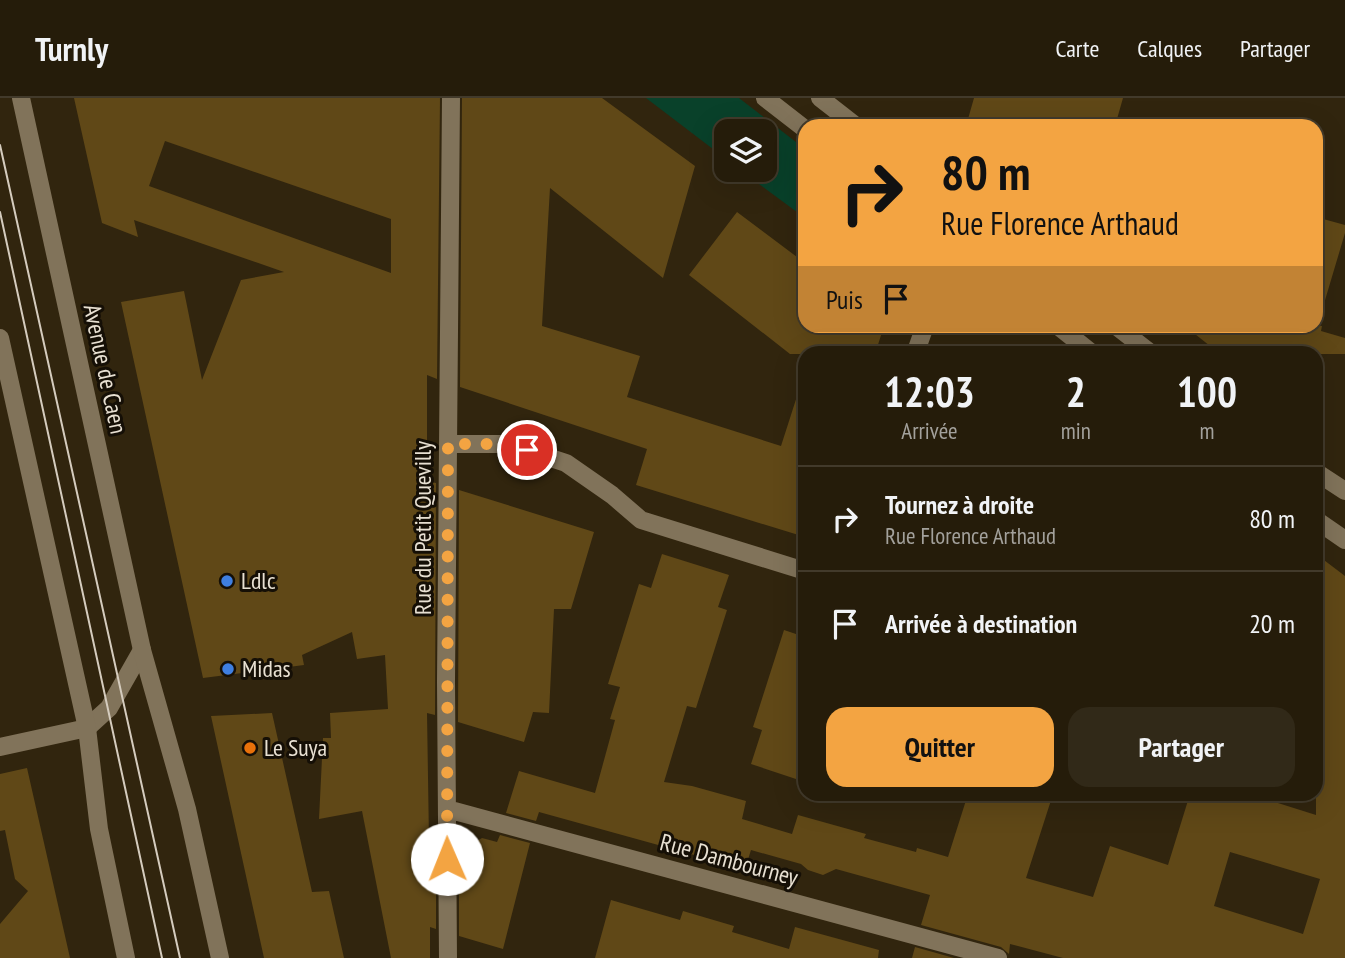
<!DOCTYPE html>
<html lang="fr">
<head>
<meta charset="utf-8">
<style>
  :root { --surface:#251c0a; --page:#312918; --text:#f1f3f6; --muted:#a3a19c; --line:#423a2b; --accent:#f3a442 }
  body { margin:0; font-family:"PT Sans Narrow",sans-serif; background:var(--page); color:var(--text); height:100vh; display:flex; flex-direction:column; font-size:26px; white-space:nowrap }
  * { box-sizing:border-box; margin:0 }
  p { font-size:23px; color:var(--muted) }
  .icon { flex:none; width:38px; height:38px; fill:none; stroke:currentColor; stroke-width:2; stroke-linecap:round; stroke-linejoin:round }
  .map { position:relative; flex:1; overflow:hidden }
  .drawer { position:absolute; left:798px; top:248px; width:525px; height:455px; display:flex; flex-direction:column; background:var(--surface); border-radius:21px; box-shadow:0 7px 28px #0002,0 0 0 2px var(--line) }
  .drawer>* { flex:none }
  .hud { position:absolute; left:798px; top:21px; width:525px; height:214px; border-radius:21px; box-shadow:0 7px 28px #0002,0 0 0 2px var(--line); background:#f3a442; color:#111; overflow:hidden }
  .controls { position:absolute; left:714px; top:21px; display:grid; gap:14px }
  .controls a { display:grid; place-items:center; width:63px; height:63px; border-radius:14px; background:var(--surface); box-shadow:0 7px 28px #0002,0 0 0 2px var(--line); font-size:35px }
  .pin { position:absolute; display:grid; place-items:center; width:60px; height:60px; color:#fff; margin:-30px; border:4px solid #fff; border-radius:50%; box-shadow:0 2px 7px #0007 }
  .me { position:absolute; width:77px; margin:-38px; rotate:359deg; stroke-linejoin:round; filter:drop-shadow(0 0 5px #0008) }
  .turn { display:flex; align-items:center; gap:24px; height:147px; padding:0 28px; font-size:32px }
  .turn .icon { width:91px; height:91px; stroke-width:2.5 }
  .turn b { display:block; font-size:49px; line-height:60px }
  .then { display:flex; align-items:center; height:66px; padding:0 28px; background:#0003; gap:14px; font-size:26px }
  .eta { display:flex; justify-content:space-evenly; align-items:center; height:119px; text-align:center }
  .eta b { font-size:42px; font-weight:700; line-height:49px }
  .cta { display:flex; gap:14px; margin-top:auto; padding:14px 28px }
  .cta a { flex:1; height:80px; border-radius:21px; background:var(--accent); color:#111; font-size:28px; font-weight:700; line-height:80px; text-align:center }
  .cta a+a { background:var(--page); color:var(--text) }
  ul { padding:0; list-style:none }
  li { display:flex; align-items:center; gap:21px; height:105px; padding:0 28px; border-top:2px solid var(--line) }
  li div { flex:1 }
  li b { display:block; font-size:26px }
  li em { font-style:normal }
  header { display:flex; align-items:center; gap:42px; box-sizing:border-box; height:98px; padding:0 35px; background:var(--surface); border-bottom:2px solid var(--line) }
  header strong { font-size:33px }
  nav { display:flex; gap:38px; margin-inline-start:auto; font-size:24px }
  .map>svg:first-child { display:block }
  .green { fill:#09412a }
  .building { fill:#604817; fill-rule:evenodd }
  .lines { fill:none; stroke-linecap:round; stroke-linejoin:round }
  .street { stroke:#81735a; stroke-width:18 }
  .secondary { stroke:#81735a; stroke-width:18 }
  .tram { stroke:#d5ccbe; stroke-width:2 }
  .route { stroke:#f3a442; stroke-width:12; stroke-dasharray:0 21.6 }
  .shop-dot { fill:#3f7fe0; stroke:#150f06; stroke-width:2.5 }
  .food-dot { fill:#e8710a; stroke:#150f06; stroke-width:2.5 }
  .labels { text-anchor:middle; stroke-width:6; stroke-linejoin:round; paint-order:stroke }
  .street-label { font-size:24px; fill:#e8e0d2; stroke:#150f06 }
  .poi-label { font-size:24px; fill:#e8e0d2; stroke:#150f06; text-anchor:start }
</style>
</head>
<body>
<header>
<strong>Turnly</strong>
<nav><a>Carte</a><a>Calques</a><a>Partager</a></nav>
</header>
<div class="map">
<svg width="1345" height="860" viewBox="0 0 1345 860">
  <rect width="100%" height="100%" fill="#31250e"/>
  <path class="green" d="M646,0h93l66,51v69l-65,-48h25v-39h-39v28z"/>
  <path class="building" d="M74,0h366l-3,281 -10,-4v106l9,2 -1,232 -8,-2 2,128 7,3v85l-6,-2v31h-39l-29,-147 -43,8 4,-81h8l-1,-25 58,-4 -3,-54 -28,4 -5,-27 -50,23 2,10 -101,13 -82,-376 63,-11 18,89 39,-100 43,-8 -150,-52 4,17 -36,-14zM165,43l226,78v54l-242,-87z
    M462,0h140l93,68 -32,112 -113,-90 -8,138 98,30 -13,41 154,49 18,-56 6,1v146l-169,-52 11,-36 -187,-62z
    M974,0h149l-8,28h-149z
    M737,114l68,51v63h79l-9,28h-85l-101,-79z
    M1316,119l29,8v8l-22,74 -7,-1z
    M1185,228h137l-1,5 24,7v16h-125z
    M459,392l135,42 -23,77h-17l-5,104 -16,-1 -9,30 -66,-20z
    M662,456l67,21 -11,32 9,3 -31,98 -9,-2 -23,76 28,4 54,15 -4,18 50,15 6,-19 68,19 -2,4 52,14 1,-4 31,9 20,-63h85l-27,84 67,19 17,-51 58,19 22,-71h59l67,21v-261l29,22v382h-282l-53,-14 -1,10 -8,-7 -80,-22 9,-30 -94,-26 -13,6 -15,-5 -7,-6 -50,-14 -6,19 -206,-57 -3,9 -30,-8 13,-42 76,22 20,-73 -5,-1 10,-32 -12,-3 31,-100 12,4zM1230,754l90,27 -17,55 -89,-28z
    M784,532l21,7v145l-54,-18 11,-34 -9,-3z
    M272,615l40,179 17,-1 15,67h-80l-53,-242z
    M27,670l22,97 21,93h-70v-34l28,-33 -13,-12 -10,-49 -5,1v-57z
    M500,737l30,8 -27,106 -44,-13v-85l23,-13 15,4z
    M611,802l69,20 3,-9 51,15 -2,6 57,17 6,-22 84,23 -1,8h-283z
    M915,849l39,11h-42z"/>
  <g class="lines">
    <path class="street" d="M915,256l10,-28
      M448,346h60l58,19 46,32 29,25 164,51
      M0,649l87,-19 22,-20 33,-58
      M447,711l551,149
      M448,860l-2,-276 5,-584"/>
    <path class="secondary" d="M21,0l121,552 45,159 33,149
      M765,0l40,31
      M820,0l36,28
      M1058,228l35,28
      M1116,228l36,28
      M0,240l87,390 12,101 27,129
      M1316,374l29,19
      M1316,422l29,20"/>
    <path class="tram" d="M0,47l180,813
      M0,114l162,746"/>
  </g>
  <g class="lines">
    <path class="route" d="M447,761l1,-415h60l19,6"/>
  </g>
  <g class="shop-dot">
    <circle cx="227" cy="483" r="7"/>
    <circle cx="228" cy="571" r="7"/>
  </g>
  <circle class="food-dot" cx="250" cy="650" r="7"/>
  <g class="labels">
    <g class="street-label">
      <text transform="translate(105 271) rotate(78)" y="8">Avenue de Caen</text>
      <text transform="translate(423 430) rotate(-90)" y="8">Rue du Petit Quevilly</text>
      <text transform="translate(729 762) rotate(15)" y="8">Rue Dambourney</text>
    </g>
    <g class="poi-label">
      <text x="241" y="491">Ldlc</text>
      <text x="242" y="579">Midas</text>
      <text x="264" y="658">Le Suya</text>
    </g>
  </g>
</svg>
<div class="controls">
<a><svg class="icon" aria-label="layers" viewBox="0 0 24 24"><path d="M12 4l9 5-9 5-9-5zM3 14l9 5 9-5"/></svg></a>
</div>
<div class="pin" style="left:527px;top:352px;background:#d93025"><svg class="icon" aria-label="arrive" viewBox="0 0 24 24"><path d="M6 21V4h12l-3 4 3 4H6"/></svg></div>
<svg class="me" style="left:447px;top:761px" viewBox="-20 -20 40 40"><circle r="19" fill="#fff"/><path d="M0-13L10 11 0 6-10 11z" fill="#f3a442"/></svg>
<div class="hud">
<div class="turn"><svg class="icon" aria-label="right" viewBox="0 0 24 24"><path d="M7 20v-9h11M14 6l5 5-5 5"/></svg><div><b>80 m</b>Rue Florence Arthaud</div></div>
<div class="then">Puis<svg class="icon" aria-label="arrive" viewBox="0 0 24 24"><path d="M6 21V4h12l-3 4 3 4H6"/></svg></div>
</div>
<section class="drawer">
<div class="eta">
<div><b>12:03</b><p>Arrivée</p></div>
<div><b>2</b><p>min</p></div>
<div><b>100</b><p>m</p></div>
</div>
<ul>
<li><svg class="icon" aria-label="right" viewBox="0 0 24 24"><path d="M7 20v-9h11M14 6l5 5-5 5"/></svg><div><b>Tournez à droite</b><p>Rue Florence Arthaud</p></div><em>80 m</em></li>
<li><svg class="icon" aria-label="arrive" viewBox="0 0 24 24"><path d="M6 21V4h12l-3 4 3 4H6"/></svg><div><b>Arrivée à destination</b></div><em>20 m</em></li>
</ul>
<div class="cta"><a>Quitter</a><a>Partager</a></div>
</section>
</div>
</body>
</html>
